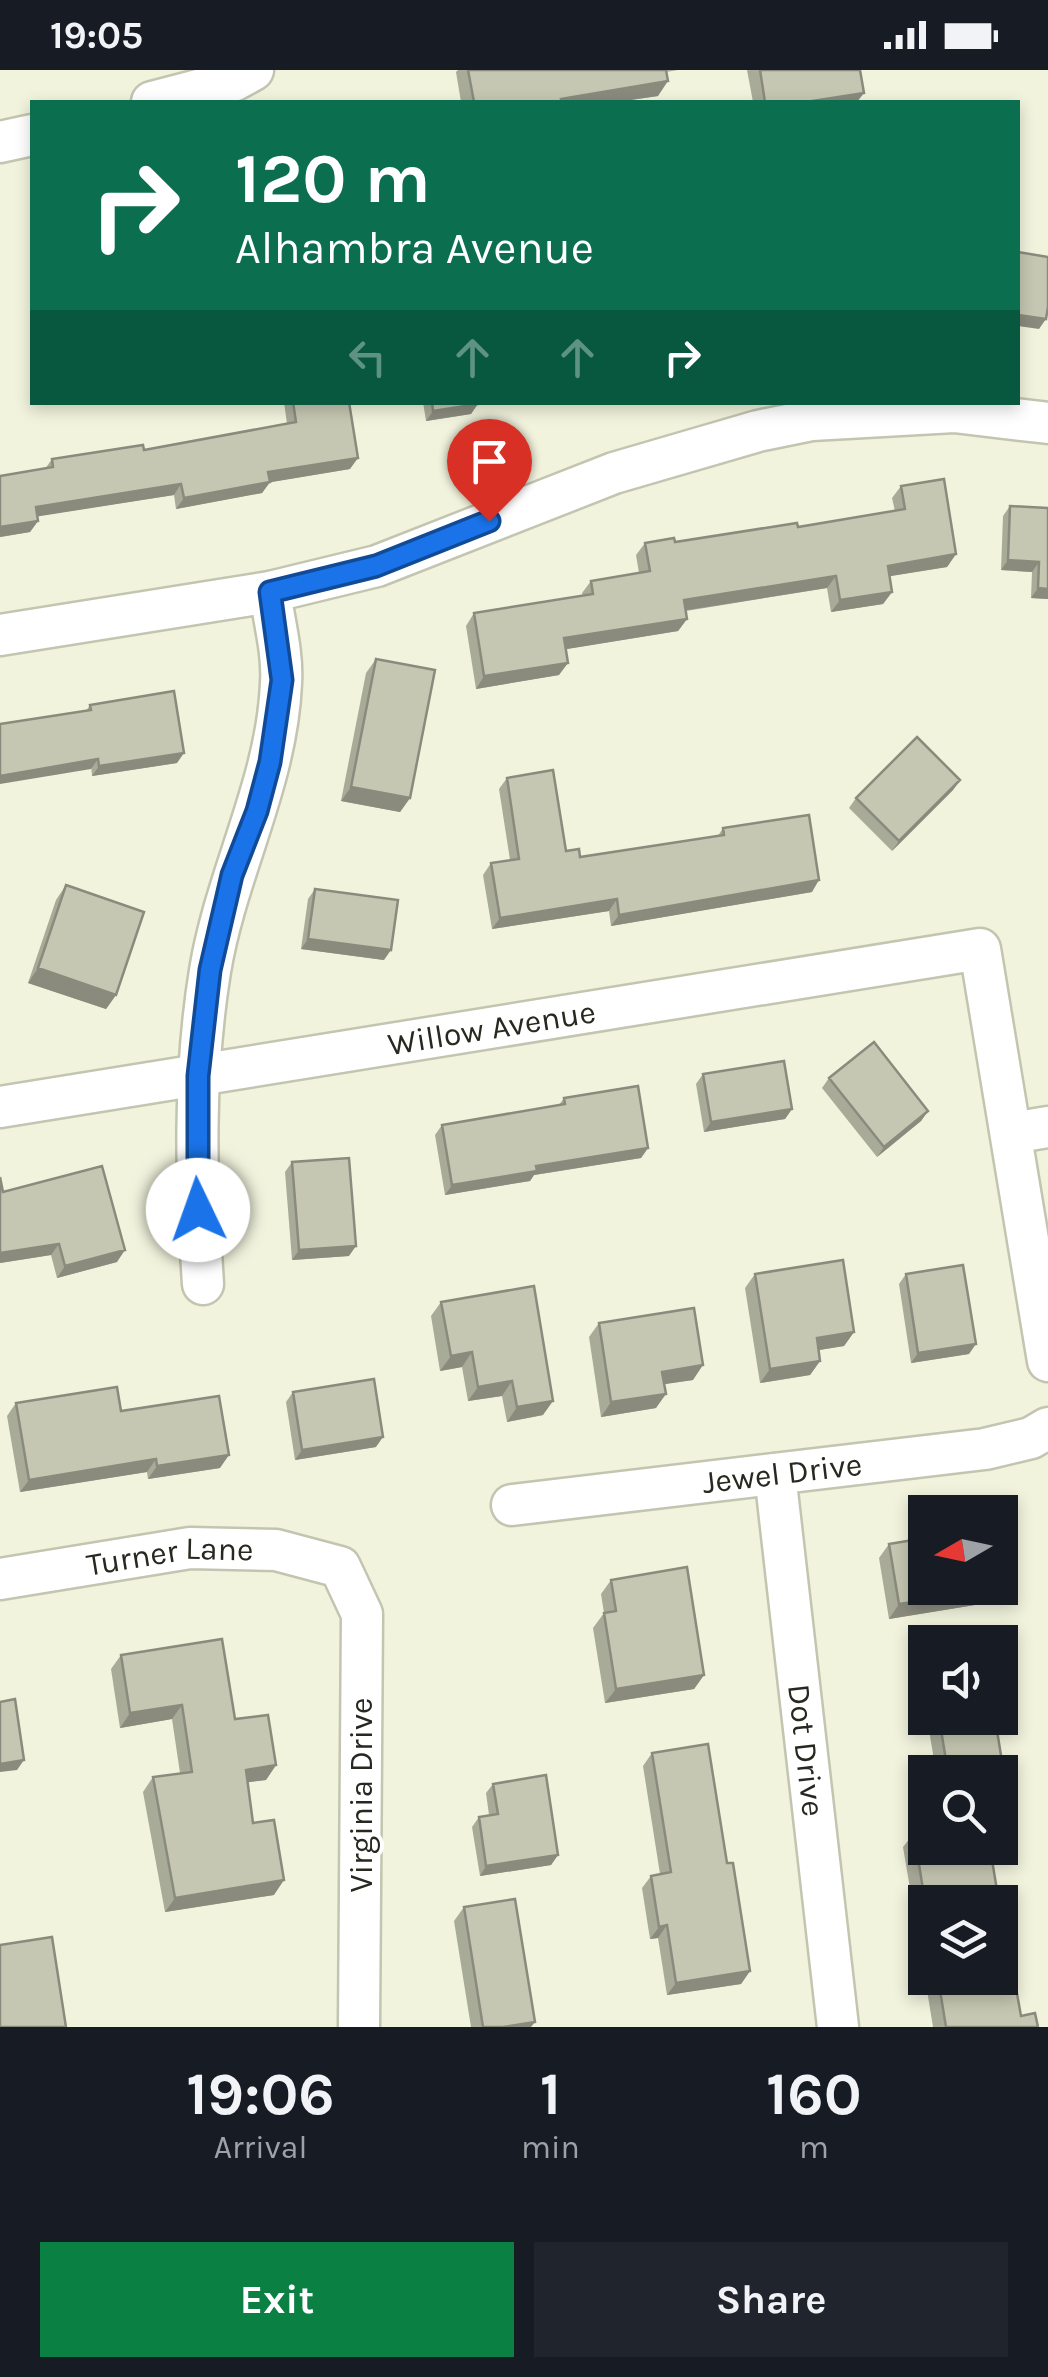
<!DOCTYPE html>
<html lang="en">
<head>
<meta charset="utf-8">
<style>
  :root { --surface:#171b24; --page:#20242c; --text:#f1f3f6; --muted:#9ea1a6; --accent:#0b8043 }
  body { margin:0; font-family:Karla,sans-serif; background:var(--page); color:var(--text); height:100vh; display:flex; flex-direction:column; font-size:38px; white-space:nowrap }
  * { box-sizing:border-box; margin:0 }
  p { font-size:32px; color:var(--muted) }
  .icon { flex:none; width:55px; height:55px; fill:none; stroke:currentColor; stroke-width:2; stroke-linecap:round; stroke-linejoin:round }
  .map { position:relative; height:1957px; overflow:hidden }
  .sheet { display:flex; flex-direction:column; background:var(--surface); flex:1 }
  .sheet>* { flex:none }
  .hud { position:absolute; left:30px; top:30px; width:990px; height:305px; border-radius:0px; box-shadow:0 5px 15px #0003; background:#0b6e4f; color:#fff; overflow:hidden }
  .needle { width:65px; rotate:261deg }
  .buttons { position:absolute; left:908px; top:1425px; display:grid; gap:20px }
  .buttons a { display:grid; place-items:center; width:110px; height:110px; border-radius:0px; background:var(--surface); box-shadow:0 5px 15px #0003; font-size:50px }
  .pin { position:absolute; display:grid; place-items:center; width:85px; height:85px; color:#fff; margin:-102px -42px; border-radius:50% 50% 50% 0; rotate:-45deg; box-shadow:0 0 10px #0007 }
  .pin .icon { rotate:45deg }
  .me { position:absolute; width:110px; margin:-55px; rotate:357deg; stroke-linejoin:round; filter:drop-shadow(0 0 8px #0008) }
  .turn { display:flex; align-items:center; gap:35px; height:210px; padding:0 40px; font-size:45px }
  .turn .icon { width:130px; height:130px; stroke-width:2.5 }
  .turn b { display:block; font-size:70px; line-height:85px }
  .lanes { display:flex; align-items:center; height:95px; padding:0 40px; background:#0003; justify-content:center; gap:50px; direction:ltr }
  .lanes .off { opacity:.35 }
  .eta { display:flex; justify-content:space-evenly; align-items:center; height:170px; text-align:center }
  .eta b { font-size:60px; font-weight:700; line-height:70px }
  .button { display:flex; gap:20px; margin-top:auto; padding:20px 40px }
  .button a { flex:1; height:115px; border-radius:0px; background:var(--accent); color:#fff; font-size:40px; font-weight:700; line-height:115px; text-align:center }
  .button a+a { background:var(--page); color:var(--text) }
  .status { display:flex; justify-content:space-between; align-items:center; height:70px; padding:0 50px; background:var(--surface); direction:ltr }
  .status svg { height:28px; fill:currentColor }
  .map>svg:first-child { display:block }
  .lines { fill:none; stroke-linecap:round; stroke-linejoin:round }
  .minor-casing { stroke:#c3c5b0; stroke-width:45 }
  .minor { stroke:#fff; stroke-width:40 }
  .wall { fill:#a9ab99 }
  .shaded-wall { fill:#8a8b7d }
  .building { fill:#c5c7b2; stroke:#8a8b7d; stroke-width:2.5 }
  .route-casing { stroke:#114b97; stroke-width:25 }
  .route { stroke:#1a73e8; stroke-width:18 }
  .labels { text-anchor:middle; stroke-width:8; stroke-linejoin:round; paint-order:stroke }
  .street-label { font-size:32px; fill:#282820; stroke:#fff }
</style>
</head>
<body>
<div class="status"><b>19:05</b><svg viewBox="0 0 49 12"><path d="M0 12V9h3v3zM5 12V6h3v6zM10 12V3h3v9zM15 12V0h3v12zM26 1h20v11H26zM47 4h2v5h-2z"/></svg></div>
<div class="map">
<svg width="1048" height="1957" viewBox="0 0 1048 1957">
  <rect width="100%" height="100%" fill="#f1f3dd"/>
  <g class="lines">
    <g class="minor-casing">
      <g id="minor">
        <path d="M152,32l81,-21 20,-11"/>
        <path d="M0,72l32,-7"/>
        <path d="M0,565l270,-43 107,-26 237,-93 144,-42 54,-11 142,-8 94,11"/>
        <path id="s1" d="M0,1037l980,-158 68,412"/>
        <path d="M1011,1063l37,-6"/>
        <path d="M203,1214c-7,-105 -10,-209 7,-313 16,-98 67,-188 71,-288 2,-30 -7,-62 -11,-91"/>
        <path id="s2" d="M775,1404l63,553"/>
        <path id="s3" d="M512,1435l473,-56 46,-11 17,-10"/>
        <path id="s4" d="M0,1509l190,-31 86,2 64,17 22,47 -3,413"/>
      </g>
    </g>
    <use href="#minor" class="minor"/>
  </g>
  <path class="wall" d="M458,0h220l-12,2 -8,24 -41,6h-156l-5,-30z
    M747,0h113l-3,32h-104z
    M284,332h65l1,67 -80,13 -8,11 -86,16 -2,-14 -137,21 1,5 -8,11 -30,5v-61l45,-7 7,-10 92,-9 143,-26z
    M423,332h55l-7,12 -45,7z
    M901,416l55,68 -9,13 -58,9 3,16 -9,12 -52,8 -4,-24 -141,23 1,8 -9,12 -112,18 -7,26 -83,14 -10,-63 8,-13 109,-17 -1,-3 9,-12 48,-8 -3,-18 9,-12 30,-1 123,-15 97,-16 -3,-13z
    M1010,436l38,2v91l-17,-1 1,-26 -31,-2 2,-54z
    M376,589l34,139 -10,14 -59,-11 25,-128z
    M90,635l87,58 -85,13 -6,-65z
    M507,708l59,73 14,6 138,-21 5,-8 89,64 -201,34 -2,-15 -117,18 -9,-54 8,-12 19,-3 -11,-71z
    M960,710l-7,10 -61,61 -43,-43 7,-10z
    M66,815l50,110 -10,14 -78,-26 28,-83z
    M315,819l69,71 -83,-11 7,-50z
    M703,1004l89,35 -7,10 -81,13 -8,-48z
    M829,1008l99,33 -7,10 -44,36 -55,-69z
    M564,1028l84,50 -7,10 -107,17 -4,6 -85,14 -10,-60 7,-10 117,-20z
    M292,1092l57,94 -57,4 -7,-88z
    M0,1107l3,15 114,70 -60,16 -6,-23 -51,8z
    M755,1204l99,58 -10,14 -25,4 1,11 -10,14 -50,8 -15,-95z
    M906,1204l63,80 -58,9 -12,-79z
    M441,1232l102,113 -36,7 -5,-26 -34,5 -6,-34 -22,4 -9,-55z
    M599,1253l94,57 -29,4 -8,24 -55,9 -12,-80z
    M293,1322l83,55 -81,13 -9,-58z
    M16,1333l105,8 99,57 -72,11 -1,-7 -127,20 -13,-76z
    M889,1474l102,46 -10,14 -92,15 -10,-61z
    M611,1510l93,95 -10,14 -89,14 -12,-75 11,-15 -3,-19z
    M121,1585l114,64 41,46 -10,15 -19,2 6,41 21,72 -109,17 -22,-120 10,-15 27,-4 -8,-54 -52,9 -9,-59z
    M927,1648h68l5,54h-64z
    M652,1683l75,110 23,108 -9,13 -74,11 -9,-57 -8,1 -8,-51 9,-12 9,-2 -17,-108z
    M493,1714l65,71 -7,10 -71,11 -8,-49 7,-10 10,-2 -3,-22z
    M914,1763l11,69v75l-22,-130z
    M464,1837l67,120h-60l-17,-106z
    M925,1908h75l12,10 9,28 17,11h-105z"/>
  <path class="shaded-wall" d="M668,11l-10,15 -41,6h-58l2,-3z
    M864,23l-7,9h-51z
    M1018,245l28,4 -7,10 -21,-3z
    M478,334l-7,10 -45,7 7,-10z
    M358,388l-8,11 -90,15 8,-12z
    M270,412l-8,11 -86,16 8,-11z
    M181,414l-7,11 -146,23 8,-11z
    M38,451l-8,11 -30,5v-10z
    M956,484l-9,13 -68,11 9,-12z
    M1008,490l31,2 -7,10 -31,-2z
    M836,506l-9,12 -152,24 9,-12z
    M1038,518l10,1v10l-17,-1z
    M892,522l-9,12 -52,8 9,-12z
    M687,549l-9,12 -123,20 9,-13z
    M568,593l-9,12 -83,14 8,-13z
    M184,683l-7,10 -85,13 7,-10z
    M98,689l-7,10 -91,15v-8z
    M960,710l-7,10 -61,61 7,-10z
    M351,717l59,11 -10,14 -59,-11z
    M819,810l-7,12 -201,34 8,-11z
    M617,829l-8,12 -117,18 8,-11z
    M308,869l83,11 -7,10 -83,-11z
    M38,898l78,27 -10,14 -78,-26z
    M792,1039l-7,10 -81,13 7,-10z
    M928,1041l-7,10 -44,36 7,-10z
    M648,1078l-7,10 -107,17 -4,6 -85,14 7,-10 84,-19z
    M59,1174l-8,11 -51,8v-10z
    M356,1176l-7,10 -57,4 7,-10z
    M125,1180l-8,12 -60,16 8,-12z
    M854,1262l-10,14 -37,6 10,-14z
    M976,1274l-7,10 -58,9 7,-10z
    M472,1282l-10,15 -22,4 11,-15z
    M820,1291l-10,14 -50,8 10,-14z
    M703,1295l-10,15 -41,6 10,-14z
    M512,1311l-10,15 -34,5 10,-14z
    M666,1324l-10,14 -55,9 10,-15z
    M553,1331l-10,14 -36,7 10,-15z
    M383,1367l-7,10 -81,13 7,-10z
    M229,1385l-9,13 -72,11 9,-13z
    M156,1389l-9,13 -127,20 9,-12z
    M991,1520l-10,14 -92,15 10,-15z
    M704,1605l-10,14 -89,14 11,-14z
    M182,1635l-10,14 -52,9 10,-15z
    M24,1690l-7,10 -17,2v-8z
    M276,1695l-10,15 -31,4 11,-14z
    M1008,1729l-8,12v-11z
    M558,1785l-7,10 -71,11 6,-10z
    M284,1810l-10,15 -109,17 10,-14z
    M667,1855l-9,13 -8,1 9,-12z
    M750,1901l-9,13 -74,11 9,-12z
    M535,1952l-4,5h-28z"/>
  <path class="building" d="M468,0h198l2,11 -107,18 1,3h-88z
    M760,0h100l4,23 -58,9h-41z
    M1018,182l30,5v50l-2,12 -28,-4z
    M293,332h56l9,56 -90,14 2,10 -86,16 -3,-14 -145,23 2,14 -38,6v-51l53,-9 -1,-8 91,-14 1,5 152,-28z
    M432,332h46v2l-45,7z
    M944,409l12,75 -68,12 4,26 -52,8 -4,-24 -152,24 3,19 -123,19 4,25 -84,13 -10,-63 119,-19 -2,-13 59,-10 -5,-28 29,-5 1,4 122,-19 1,4 107,-18 -4,-23z
    M1010,436l38,2v81l-10,-1 1,-26 -31,-2z
    M376,589l59,11 -25,128 -59,-11z
    M174,621l10,62 -85,13 -1,-7 -98,17v-52l91,-14 -1,-5z
    M917,667l43,43 -61,61 -43,-43z
    M553,700l13,81 13,-2 1,8 144,-22 -1,-7 86,-13 10,65 -200,35 -2,-16 -117,19 -9,-55 28,-4 -12,-81z
    M66,815l78,27 -28,83 -78,-27z
    M315,819l83,11 -7,50 -83,-11z
    M874,972l54,69 -44,36 -55,-69z
    M784,991l8,48 -81,13 -8,-48z
    M638,1016l10,62 -112,18 1,5 -85,14 -10,-60 123,-21 -1,-6z
    M349,1088l7,88 -57,4 -7,-88z
    M102,1096l23,84 -60,16 -6,-22 -59,9v-76l3,15z
    M843,1190l11,72 -37,6 3,23 -50,8 -15,-95z
    M963,1195l13,79 -58,9 -12,-79z
    M534,1216l19,115 -36,6 -5,-26 -34,6 -6,-35 -21,4 -10,-54z
    M694,1238l9,57 -41,7 4,22 -55,8 -12,-79z
    M374,1309l9,58 -81,13 -9,-58z
    M117,1317l4,24 98,-15 10,59 -72,11 -1,-7 -127,21 -13,-77z
    M925,1468v50h66v2l-92,14 -10,-60z
    M687,1497l17,108 -88,14 -12,-76 12,-2 -5,-31z
    M222,1569l13,80 33,-4 8,50 -30,5 7,53 21,-3 10,60 -109,18 -22,-121 39,-5 -10,-67 -52,8 -9,-58z
    M15,1629l9,61 -24,4v-62z
    M939,1648h56l13,81 -8,1v-28h-52z
    M708,1674l19,119h6l17,108 -74,12 -9,-58 -8,2 -8,-51 20,-4 -19,-119z
    M546,1705l12,80 -72,11 -7,-49 19,-3 -5,-30z
    M925,1761v17h65l9,54h-74l-11,-69z
    M515,1829l20,123 -32,5h-20l-19,-120z
    M1000,1840l12,78h4l5,28 14,-3 3,14h-92l-8,-49h62z
    M52,1867l14,90h-66v-82z"/>
  <g class="lines">
    <g class="route-casing">
      <path id="route" d="M198,1140v-134l12,-106 22,-95 25,-64 13,-49 12,-82 -12,-88 106,-26 113,-45"/>
    </g>
    <use href="#route" class="route"/>
  </g>
  <g class="labels">
    <g class="street-label">
      <text dy="11" stroke="none"><textPath href="#s1" startOffset="498">Willow Avenue</textPath></text>
      <text dy="11" stroke="none"><textPath href="#s3" startOffset="272">Jewel Drive</textPath></text>
      <text dy="11" stroke="none"><textPath href="#s4" startOffset="172">Turner Lane</textPath></text>
      <text dy="11" stroke="none"><textPath href="#s2" startOffset="278">Dot Drive</textPath></text>
      <text transform="translate(361 1725) rotate(-90)" y="11">Virginia Drive</text>
    </g>
  </g>
</svg>
<div class="buttons">
<a><svg class="needle" viewBox="-14 -14 28 28"><path d="M0-13l5 13h-10z" fill="#e53935"/><path d="M0 13l5-13h-10z" fill="#9ea1a6"/></svg></a>
<a><svg class="icon" aria-label="sound" viewBox="0 0 24 24"><path d="M4 9h4l5-4v14l-5-4H4zM17 9q2 3 0 6"/></svg></a>
<a><svg class="icon" aria-label="search" viewBox="0 0 24 24"><circle cx="10" cy="10" r="6"/><path d="M15 15l6 6"/></svg></a>
<a><svg class="icon" aria-label="layers" viewBox="0 0 24 24"><path d="M12 4l9 5-9 5-9-5zM3 14l9 5 9-5"/></svg></a>
</div>
<div class="pin" style="left:489px;top:451px;background:#d93025"><svg class="icon" aria-label="arrive" viewBox="0 0 24 24"><path d="M6 21V4h12l-3 4 3 4H6"/></svg></div>
<svg class="me" style="left:198px;top:1140px" viewBox="-20 -20 40 40"><circle r="19" fill="#fff"/><path d="M0-13L10 11 0 6-10 11z" fill="#1a73e8"/></svg>
<div class="hud">
<div class="turn"><svg class="icon" aria-label="right" viewBox="0 0 24 24"><path d="M7 20v-9h11M14 6l5 5-5 5"/></svg><div><b>120 m</b>Alhambra Avenue</div></div>
<div class="lanes"><svg class="icon off" aria-label="left" viewBox="0 0 24 24"><path d="M17 20v-9H6M10 6l-5 5 5 5"/></svg><svg class="icon off" aria-label="ahead" viewBox="0 0 24 24"><path d="M12 20V5M6 11l6-6 6 6"/></svg><svg class="icon off" aria-label="ahead" viewBox="0 0 24 24"><path d="M12 20V5M6 11l6-6 6 6"/></svg><svg class="icon" aria-label="right" viewBox="0 0 24 24"><path d="M7 20v-9h11M14 6l5 5-5 5"/></svg></div>
</div>
</div>
<section class="sheet">
<div class="eta">
<div><b>19:06</b><p>Arrival</p></div>
<div><b>1</b><p>min</p></div>
<div><b>160</b><p>m</p></div>
</div>
<div class="button"><a>Exit</a><a>Share</a></div>
</section>
</body>
</html>
